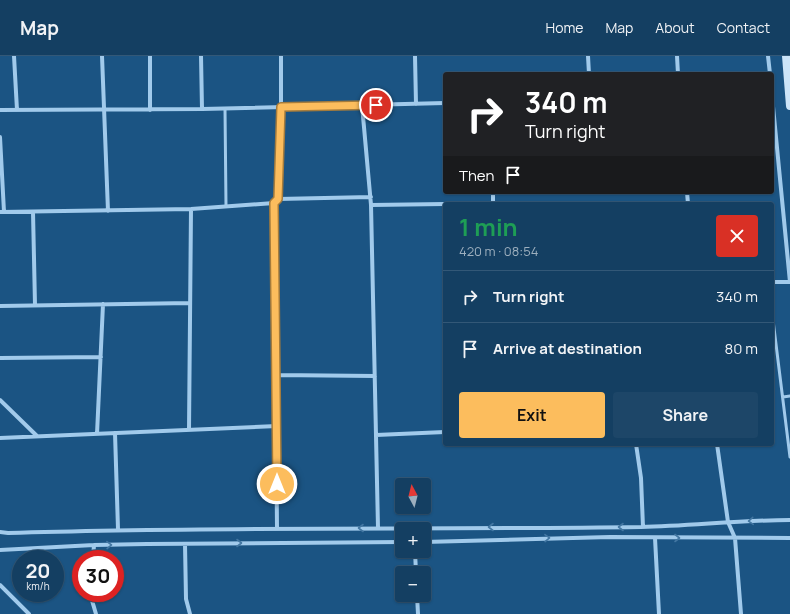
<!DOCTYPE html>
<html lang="en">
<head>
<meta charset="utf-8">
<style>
  :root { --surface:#143f62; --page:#1d4668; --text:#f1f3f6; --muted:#9dafbe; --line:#335877; --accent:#fcbd5d }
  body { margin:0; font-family:Manrope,sans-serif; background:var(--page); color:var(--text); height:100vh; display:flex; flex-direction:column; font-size:15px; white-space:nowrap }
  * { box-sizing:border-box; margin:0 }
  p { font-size:13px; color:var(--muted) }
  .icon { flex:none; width:22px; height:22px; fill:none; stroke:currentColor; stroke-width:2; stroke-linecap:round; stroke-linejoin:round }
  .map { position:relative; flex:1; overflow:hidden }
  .sheet { position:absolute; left:443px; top:146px; width:331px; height:244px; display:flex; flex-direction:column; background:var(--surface); border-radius:4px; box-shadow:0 1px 3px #0004,0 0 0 1px var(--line) }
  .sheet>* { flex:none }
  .top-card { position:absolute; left:443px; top:16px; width:331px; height:122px; border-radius:4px; box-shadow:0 1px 3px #0004,0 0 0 1px var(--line); background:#202124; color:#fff; overflow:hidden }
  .needle { width:26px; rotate:353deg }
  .tools { position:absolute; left:395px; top:422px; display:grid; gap:8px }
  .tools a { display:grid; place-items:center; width:36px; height:36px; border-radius:4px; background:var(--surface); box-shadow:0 1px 3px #0004,0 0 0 1px var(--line); font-size:20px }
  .speed { position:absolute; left:12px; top:494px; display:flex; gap:8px; font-size:20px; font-weight:700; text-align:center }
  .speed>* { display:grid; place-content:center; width:52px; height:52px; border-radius:50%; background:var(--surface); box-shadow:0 1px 3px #0004,0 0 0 1px var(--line); line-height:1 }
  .speed small { font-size:10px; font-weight:400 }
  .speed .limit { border:6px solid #d22; background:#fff; color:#111 }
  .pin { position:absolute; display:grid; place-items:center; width:34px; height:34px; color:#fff; margin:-17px; border:2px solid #fff; border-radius:50%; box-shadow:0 1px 4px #0007 }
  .me { position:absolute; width:44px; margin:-22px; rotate:0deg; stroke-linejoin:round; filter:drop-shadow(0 0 3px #0008) }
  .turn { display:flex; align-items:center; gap:14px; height:84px; padding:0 16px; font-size:18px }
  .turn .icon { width:52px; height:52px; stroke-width:2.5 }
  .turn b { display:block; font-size:28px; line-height:34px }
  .then { display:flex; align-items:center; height:38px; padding:0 16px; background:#0003; gap:8px; font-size:15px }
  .round { display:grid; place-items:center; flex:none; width:42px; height:42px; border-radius:4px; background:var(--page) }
  .head { display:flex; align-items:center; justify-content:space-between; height:68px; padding:0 16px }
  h1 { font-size:24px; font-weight:700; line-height:30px; color:#1e9e55 }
  .primary-button { display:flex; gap:8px; margin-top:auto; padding:8px 16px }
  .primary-button a { flex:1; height:46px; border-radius:4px; background:var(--accent); color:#111; font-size:16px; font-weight:700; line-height:46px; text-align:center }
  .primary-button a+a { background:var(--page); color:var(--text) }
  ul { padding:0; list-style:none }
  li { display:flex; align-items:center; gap:12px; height:52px; padding:0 16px; border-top:1px solid var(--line) }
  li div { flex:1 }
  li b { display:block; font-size:15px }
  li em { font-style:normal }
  header { display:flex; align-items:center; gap:24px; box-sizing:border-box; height:56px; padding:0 20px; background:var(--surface); border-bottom:1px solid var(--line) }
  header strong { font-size:19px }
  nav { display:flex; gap:22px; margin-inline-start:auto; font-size:14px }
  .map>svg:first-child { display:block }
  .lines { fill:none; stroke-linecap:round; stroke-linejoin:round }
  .service { stroke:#a1caeb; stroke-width:3 }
  .minor { stroke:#a1caeb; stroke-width:4 }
  .secondary { stroke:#cce4f8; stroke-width:8 }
  .oneway { stroke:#4377a2 }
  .route-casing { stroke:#a47b3c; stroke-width:10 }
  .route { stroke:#fcbd5d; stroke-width:7 }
</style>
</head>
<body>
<header>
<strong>Map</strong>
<nav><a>Home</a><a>Map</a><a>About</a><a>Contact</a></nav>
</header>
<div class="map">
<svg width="790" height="558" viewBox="0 0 790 558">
  <rect width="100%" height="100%" fill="#1b5483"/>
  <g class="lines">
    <path class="service" d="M225,53l1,97
      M772,256l18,145
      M783,341l7,-1"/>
    <path class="minor" d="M14,0l3,54
      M102,0l6,155
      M201,0l1,53
      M415,0l1,48
      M588,0l1,18
      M677,0l1,18
      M768,0l2,18
      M772,40l18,186
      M362,49l9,100 7,323
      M0,54l202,-1 243,-6
      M150,54v-54
      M0,81l4,75
      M687,136l1,12
      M278,143l93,-2
      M493,148v-12
      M516,148l172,-1
      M371,149l74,-1
      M0,156l191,-3 83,-6
      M33,156l2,93
      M772,226h18
      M0,250l190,-3
      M0,302l101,-1
      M276,319l99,1
      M0,344l37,36
      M189,374l2,-221
      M115,377l3,96
      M97,378l6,-130
      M376,379l69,-3
      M0,382l277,-12
      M636,388l5,34 2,49
      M717,388l11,78 7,16 6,76
      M277,472l-3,-325 4,-4 3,-92v-51
      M0,476l8,1c211,-7 422,-3 633,-6 50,-1 99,-7 149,-7
      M655,482l4,76
      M424,486l186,-5 180,1
      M185,488l1,55 4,15
      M0,494l94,-5 53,-1 255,-2
      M415,495l1,22
      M93,503l1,-14
      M0,529l29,29
      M91,537v4l5,17
      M417,539l1,19"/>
    <path class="secondary" d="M786,0l4,50"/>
  </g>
  <defs><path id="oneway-chevron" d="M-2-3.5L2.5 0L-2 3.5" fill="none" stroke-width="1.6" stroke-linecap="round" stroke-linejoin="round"/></defs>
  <g class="oneway">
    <use href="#oneway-chevron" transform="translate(751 465) rotate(176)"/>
    <use href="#oneway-chevron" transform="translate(491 471) rotate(180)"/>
    <use href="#oneway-chevron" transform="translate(621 471) rotate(180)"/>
    <use href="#oneway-chevron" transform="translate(361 472) rotate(-180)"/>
    <use href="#oneway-chevron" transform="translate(547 482) rotate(-1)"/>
    <use href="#oneway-chevron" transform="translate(677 482)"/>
    <use href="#oneway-chevron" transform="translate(239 487)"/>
    <use href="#oneway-chevron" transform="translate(109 489) rotate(-1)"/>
  </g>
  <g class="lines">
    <g class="route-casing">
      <path id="route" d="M277,428l-3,-281 4,-4 3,-92 95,-2"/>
    </g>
    <use href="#route" class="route"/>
  </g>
</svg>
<div class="tools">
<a><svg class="needle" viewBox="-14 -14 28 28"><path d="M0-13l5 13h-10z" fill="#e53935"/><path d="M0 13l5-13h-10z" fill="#9dafbe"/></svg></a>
<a>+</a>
<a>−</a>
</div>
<div class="speed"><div>20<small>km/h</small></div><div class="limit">30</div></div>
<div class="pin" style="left:376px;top:49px;background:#d93025"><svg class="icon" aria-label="arrive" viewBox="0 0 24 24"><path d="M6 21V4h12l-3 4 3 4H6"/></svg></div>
<svg class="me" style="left:277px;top:428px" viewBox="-20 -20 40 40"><circle r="17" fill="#fcbd5d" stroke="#fff" stroke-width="3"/><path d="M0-11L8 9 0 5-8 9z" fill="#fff"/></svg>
<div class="top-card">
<div class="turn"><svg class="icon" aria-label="right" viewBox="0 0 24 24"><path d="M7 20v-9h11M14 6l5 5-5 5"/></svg><div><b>340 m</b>Turn right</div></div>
<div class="then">Then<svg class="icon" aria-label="arrive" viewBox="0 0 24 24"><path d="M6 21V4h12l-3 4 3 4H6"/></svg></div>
</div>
<section class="sheet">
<div class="head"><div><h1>1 min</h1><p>420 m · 08:54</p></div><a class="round" style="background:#d93025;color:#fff"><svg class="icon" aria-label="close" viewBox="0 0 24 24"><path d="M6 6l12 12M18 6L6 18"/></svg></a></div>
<ul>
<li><svg class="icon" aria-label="right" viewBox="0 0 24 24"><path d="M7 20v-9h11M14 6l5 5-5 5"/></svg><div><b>Turn right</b></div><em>340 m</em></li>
<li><svg class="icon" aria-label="arrive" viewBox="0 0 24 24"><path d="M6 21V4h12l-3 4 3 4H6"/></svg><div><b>Arrive at destination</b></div><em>80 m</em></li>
</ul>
<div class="primary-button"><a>Exit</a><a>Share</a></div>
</section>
</div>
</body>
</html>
